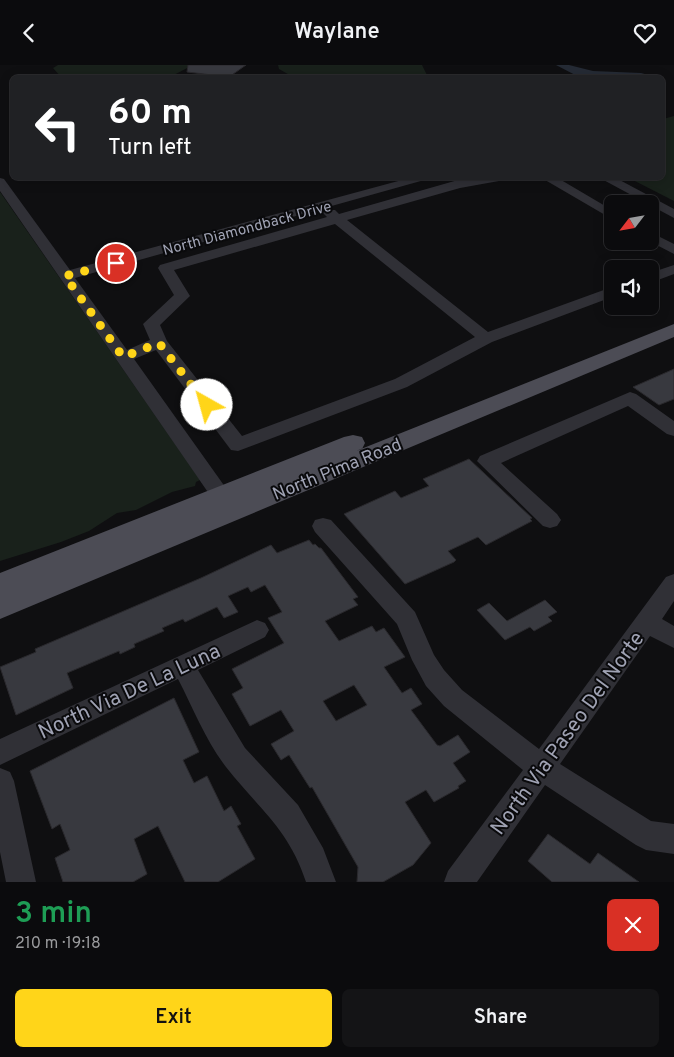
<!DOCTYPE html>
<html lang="en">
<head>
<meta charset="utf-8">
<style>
  :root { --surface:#0b0b0d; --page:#141416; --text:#f1f3f6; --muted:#9a9b9d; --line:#2b2b2e; --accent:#ffd519 }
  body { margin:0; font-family:Overpass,sans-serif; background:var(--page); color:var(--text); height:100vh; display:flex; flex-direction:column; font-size:19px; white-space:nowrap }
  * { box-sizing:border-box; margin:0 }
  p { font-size:16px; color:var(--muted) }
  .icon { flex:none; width:28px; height:28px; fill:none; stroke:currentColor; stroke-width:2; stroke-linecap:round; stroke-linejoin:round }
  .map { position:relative; height:817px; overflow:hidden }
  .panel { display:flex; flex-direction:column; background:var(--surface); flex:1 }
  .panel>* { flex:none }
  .top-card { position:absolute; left:10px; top:10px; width:655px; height:105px; border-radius:8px; box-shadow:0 2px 12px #0003,0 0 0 1px var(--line); background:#202124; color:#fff; overflow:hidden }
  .needle { width:32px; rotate:239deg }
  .tools { position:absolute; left:604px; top:130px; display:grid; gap:10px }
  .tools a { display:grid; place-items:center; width:55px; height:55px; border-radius:8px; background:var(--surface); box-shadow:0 2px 12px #0003,0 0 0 1px var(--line); font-size:25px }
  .pin { position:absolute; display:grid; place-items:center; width:42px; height:42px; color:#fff; margin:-21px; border:2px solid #fff; border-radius:50%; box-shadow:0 1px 5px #0007 }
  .me { position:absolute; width:55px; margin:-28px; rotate:322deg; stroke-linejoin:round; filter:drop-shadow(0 0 4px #0008) }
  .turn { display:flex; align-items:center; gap:18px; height:105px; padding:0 15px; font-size:22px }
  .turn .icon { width:65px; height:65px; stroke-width:2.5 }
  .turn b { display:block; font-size:35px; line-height:42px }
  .round { display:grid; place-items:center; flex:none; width:52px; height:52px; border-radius:8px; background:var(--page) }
  .summary { display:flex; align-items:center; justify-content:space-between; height:85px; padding:0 15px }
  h1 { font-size:30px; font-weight:600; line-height:38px; color:#1e9e55 }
  .action { display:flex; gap:10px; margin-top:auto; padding:10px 15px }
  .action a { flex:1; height:58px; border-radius:8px; background:var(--accent); color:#111; font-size:20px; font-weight:600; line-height:58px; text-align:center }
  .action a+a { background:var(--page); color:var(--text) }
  header { display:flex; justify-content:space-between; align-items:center; height:65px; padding:0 15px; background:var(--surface); font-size:22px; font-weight:600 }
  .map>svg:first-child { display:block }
  .green { fill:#19211b }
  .water { fill:#252b35 }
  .building { fill:#38393f; stroke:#2a292d; fill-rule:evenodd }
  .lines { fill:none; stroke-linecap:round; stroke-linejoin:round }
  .minor { fill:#303036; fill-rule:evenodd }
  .major { fill:#4c4c55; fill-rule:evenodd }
  .route { stroke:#ffd519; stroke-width:9; stroke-dasharray:0 16.2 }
  .labels { text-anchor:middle; stroke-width:4; stroke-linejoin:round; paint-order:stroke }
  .far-street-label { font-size:15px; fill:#9fa2b3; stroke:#0a0a0c }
  .street-label { font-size:18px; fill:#9fa2b3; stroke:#0a0a0c }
  .near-street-label { font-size:21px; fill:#9fa2b3; stroke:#0a0a0c }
</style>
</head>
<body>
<header><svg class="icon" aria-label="back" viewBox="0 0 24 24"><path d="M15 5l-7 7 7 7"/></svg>Waylane<svg class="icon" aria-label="heart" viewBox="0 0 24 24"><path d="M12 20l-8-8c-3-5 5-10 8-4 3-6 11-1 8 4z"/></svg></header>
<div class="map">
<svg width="674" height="817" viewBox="0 0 674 817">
  <rect width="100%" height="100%" fill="#0f0f11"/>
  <path class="green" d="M58,0h135l-23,12h-109l-8,-9z
    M278,0h144l6,12h-135l-14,-8z
    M674,51v85l-45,-23 33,-1 1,-58z
    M0,127l200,288 -4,2 -1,4 -23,6 -36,18 -19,3 -28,18 -28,11 -61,19z"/>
  <path class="water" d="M556,0h13l24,6 48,2 15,4h-77z"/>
  <path class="building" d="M188,0h58l-17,12 -42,-5z
    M674,304v30l-15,6 -26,-18z
    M469,394l63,59 -2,1 2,2 -46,24 -8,-8 -30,14 8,9 -2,2 -49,22 -61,-70 51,-23 6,7 28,-12 -6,-7z
    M309,475l4,5 2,-1 4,4h2l37,49 -5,2 5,6 -33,16 14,20 33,-15 4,6 8,-4 21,29 -21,10 18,26 9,-5 11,16 -11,6 26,35 3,1 18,-11 12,17 -17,11 13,18 -8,5 1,2 -25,14 -8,-12 -21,12 26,41 -18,22 -30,17h-26l1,-15 -46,-80 -2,1 -21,-33 -8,5 -10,-16 23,-13 -13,-21 -31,16 -18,-32 11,-6 -11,-19 52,-26 -16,-25 14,-6 -17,-27 -14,7 -3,-5 -20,9 10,16 -14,6 -7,-11 -32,15 -2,-3 -21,9 2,3 -30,13 1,3 -15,7 -1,-3 -52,22 6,15 -57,27 -16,-48 36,-15 -1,-3 166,-71 70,-33 6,8zM354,620l13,20 -31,16 -13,-20z
    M545,535l12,12 -9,5 4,4 -18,10 -4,-4 -25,13 -28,-30 12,-7 18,18z
    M174,633l25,54 -16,8 11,23 13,-7 17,35 7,-5 10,18 -4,2 18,33 -37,23h-33l-27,-56 -24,13 13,35 -14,8h-70l-8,-24 15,-8 -10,-26 -8,5 -22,-58z
    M548,769l42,30 8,-11 41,29h-87l-24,-21z"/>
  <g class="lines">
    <path class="minor" d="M413,112h22l-360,101 52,72 23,-10 -7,-16 31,-29 -16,-27 2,-3 167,-48 -4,-4 2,-3h10l4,4 119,-34 16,-3h31l-6,4 -39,7 -113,32 141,112 124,-45v10l-120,45 -85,45 -169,64 -7,-1 -75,-100 -22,9 94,132 3,5 -3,5 -7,2 -7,-2 -214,-310v-13l4,1 66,91zM335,159l140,113 -80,42 -153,57 -75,-95 -7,-16 30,-29 -16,-26z
      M540,112h16l56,33v9z
      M598,112h16l60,32v9z
      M650,167l24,12v10l-25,-13z
      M674,200v9l-24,9v-10z
      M630,327l6,2 38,27v15l-7,-2 -39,-28 -127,57 56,51 4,6 -4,6 -7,2 -7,-2 -66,-65 3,-5z
      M323,453l8,2 84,92 19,43 10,15 18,20 77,59 127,-172 8,-3v27l-12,18 12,7v22l-24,-12 -90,128 91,57 23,3v30l-28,-4 -10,-5 -91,-60 -68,97h-33l4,-11 75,-101 -79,-64 -18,-20 -14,-26 -15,-36 -82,-92 -3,-6 3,-6z
      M257,555l8,3 4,7 -4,7 -67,33 47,78 53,57 25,43 13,34h-30c-17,-53 -48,-74 -80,-115 -20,-26 -33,-59 -48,-88l-178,86v-26z
      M0,703l10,4 4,9 22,101h-30l-6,-30z"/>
    <path class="major" d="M674,259v13l-674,282v-46l344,-136 9,-2 9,2 3,6 -3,6 -6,2z"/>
  </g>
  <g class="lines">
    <path class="route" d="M116,198l-51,13 58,81 36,-14 48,62"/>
  </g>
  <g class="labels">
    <g class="far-street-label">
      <text transform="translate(247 163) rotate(-15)" y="5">North Diamondback Drive</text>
    </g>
    <g class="street-label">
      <text transform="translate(337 404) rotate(-22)" y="6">North Pima Road</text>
    </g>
    <g class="near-street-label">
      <text transform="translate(129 626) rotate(-25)" y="7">North Via De La Luna</text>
      <text transform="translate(567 668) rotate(-54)" y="7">North Via Paseo Del Norte</text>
    </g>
  </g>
</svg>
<div class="tools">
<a><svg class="needle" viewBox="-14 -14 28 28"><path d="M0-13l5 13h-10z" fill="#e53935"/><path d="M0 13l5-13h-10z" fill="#9a9b9d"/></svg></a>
<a><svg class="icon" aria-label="sound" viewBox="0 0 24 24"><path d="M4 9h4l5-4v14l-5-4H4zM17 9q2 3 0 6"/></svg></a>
</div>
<div class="pin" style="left:116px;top:198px;background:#d93025"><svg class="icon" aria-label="arrive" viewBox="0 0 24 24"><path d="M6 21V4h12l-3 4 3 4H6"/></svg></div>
<svg class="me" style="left:207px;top:340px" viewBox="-20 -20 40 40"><circle r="19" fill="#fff"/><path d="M0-13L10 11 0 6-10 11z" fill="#ffd519"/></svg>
<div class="top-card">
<div class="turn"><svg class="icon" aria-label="left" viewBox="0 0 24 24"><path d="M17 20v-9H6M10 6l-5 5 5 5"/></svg><div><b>60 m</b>Turn left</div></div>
</div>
</div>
<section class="panel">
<div class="summary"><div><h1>3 min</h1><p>210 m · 19:18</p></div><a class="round" style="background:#d93025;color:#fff"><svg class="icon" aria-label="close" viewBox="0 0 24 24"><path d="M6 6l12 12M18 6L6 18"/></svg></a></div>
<div class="action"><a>Exit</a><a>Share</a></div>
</section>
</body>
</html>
